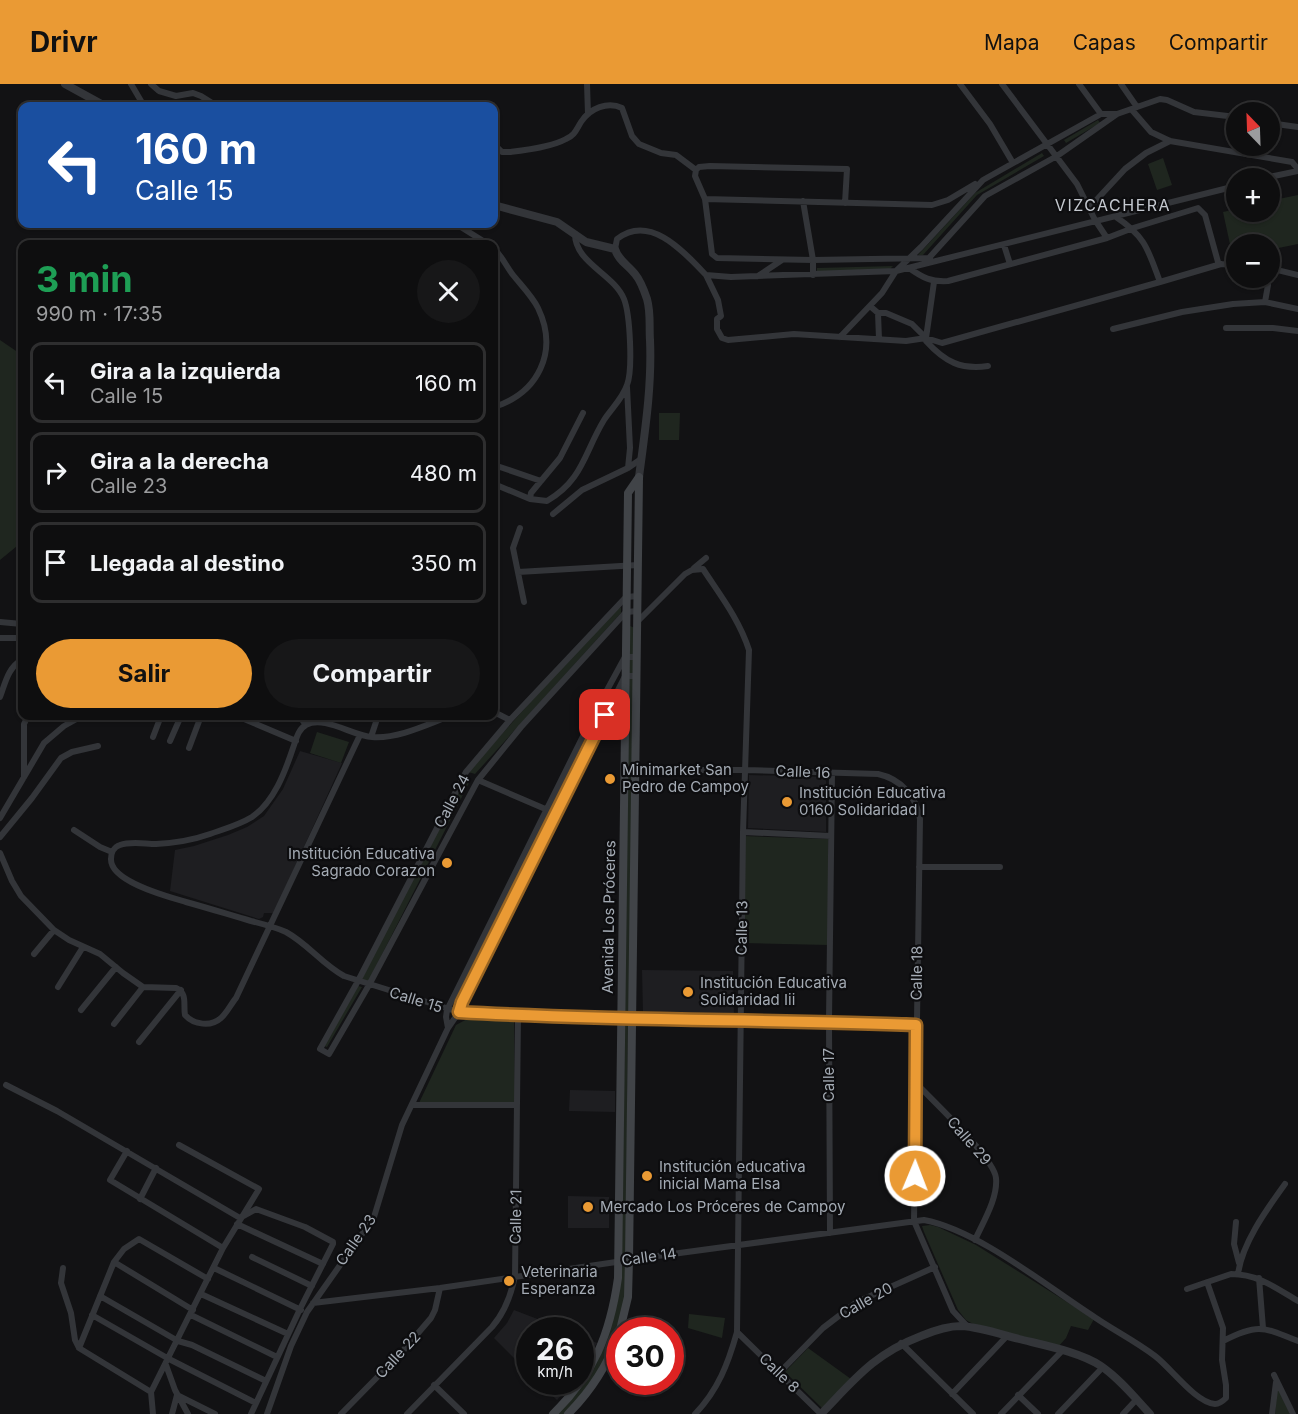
<!DOCTYPE html>
<html lang="es">
<head>
<meta charset="utf-8">
<style>
  :root { --surface:#0e0e0f; --page:#171718; --text:#f1f3f6; --muted:#9b9c9e; --line:#2e2e2f; --accent:#ea9a34 }
  body { margin:0; font-family:Inter,sans-serif; background:var(--page); color:var(--text); height:100vh; display:flex; flex-direction:column; font-size:22px; white-space:nowrap }
  * { box-sizing:border-box; margin:0 }
  p { font-size:20px; color:var(--muted) }
  .icon { flex:none; width:33px; height:33px; fill:none; stroke:currentColor; stroke-width:2; stroke-linecap:round; stroke-linejoin:round }
  .map { position:relative; flex:1; overflow:hidden }
  .sheet { position:absolute; left:18px; top:156px; width:480px; height:480px; display:flex; flex-direction:column; background:var(--surface); border-radius:12px; box-shadow:0 2px 4px #0004,0 0 0 2px var(--line) }
  .sheet>* { flex:none }
  .banner { position:absolute; left:18px; top:18px; width:480px; height:126px; border-radius:12px; box-shadow:0 2px 4px #0004,0 0 0 2px var(--line); background:#1a4fa0; color:#fff; overflow:hidden }
  .needle { width:39px; rotate:337deg }
  .buttons { position:absolute; left:1226px; top:18px; display:grid; gap:12px }
  .buttons a { display:grid; place-items:center; width:54px; height:54px; border-radius:50%; background:var(--surface); box-shadow:0 2px 4px #0004,0 0 0 2px var(--line); font-size:30px }
  .speed { position:absolute; left:516px; top:1233px; display:flex; gap:12px; font-size:30px; font-weight:700; text-align:center }
  .speed>* { display:grid; place-content:center; width:78px; height:78px; border-radius:50%; background:var(--surface); box-shadow:0 2px 4px #0004,0 0 0 2px var(--line); line-height:1 }
  .speed small { font-size:15px; font-weight:400 }
  .speed .limit { border:9px solid #d22; background:#fff; color:#111 }
  .pin { position:absolute; display:grid; place-items:center; width:51px; height:51px; color:#fff; margin:-26px; border-radius:12px; box-shadow:0 3px 9px #0006 }
  .me { position:absolute; width:66px; margin:-33px; rotate:1deg; stroke-linejoin:round; filter:drop-shadow(0 0 4px #0008) }
  .turn { display:flex; align-items:center; gap:21px; height:126px; padding:0 18px; font-size:27px }
  .turn .icon { width:78px; height:78px; stroke-width:2.5 }
  .turn b { display:block; font-size:42px; line-height:51px }
  .round { display:grid; place-items:center; flex:none; width:63px; height:63px; border-radius:32px; background:var(--page) }
  .overview { display:flex; align-items:center; justify-content:space-between; height:102px; padding:0 18px }
  h1 { font-size:36px; font-weight:700; line-height:45px; color:#1e9e55 }
  .cta { display:flex; gap:12px; margin-top:auto; padding:12px 18px }
  .cta a { flex:1; height:69px; border-radius:36px; background:var(--accent); color:#111; font-size:24px; font-weight:700; line-height:69px; text-align:center }
  .cta a+a { background:var(--page); color:var(--text) }
  ul { padding:0; list-style:none }
  li { display:flex; align-items:center; gap:18px; height:81px; margin:0 12px 9px; padding:0 6px; border:3px solid var(--line); border-radius:12px }
  li div { flex:1 }
  li b { display:block; font-size:22px }
  li em { font-style:normal }
  header { display:flex; align-items:center; gap:36px; box-sizing:border-box; height:84px; padding:0 30px; background:var(--accent); color:#111 }
  header strong { font-size:28px }
  nav { display:flex; gap:33px; margin-inline-start:auto; font-size:21px }
  .map>svg:first-child { display:block }
  .built { fill:#1e1e21 }
  .green { fill:#1f261f }
  .lines { fill:none; stroke-linecap:round; stroke-linejoin:round }
  .minor { stroke:#333539; stroke-width:6 }
  .tertiary { stroke:#333539; stroke-width:8 }
  .secondary { stroke:#414448; stroke-width:8 }
  .route-casing { stroke:#986422; stroke-width:15 }
  .route { stroke:#ea9a34; stroke-width:10 }
  .poi-dot { fill:#ea9a34; stroke:#0d0d0f; stroke-width:2 }
  .labels { text-anchor:middle; stroke-width:4.5; stroke-linejoin:round; paint-order:stroke }
  .poi-label { font-size:15px; fill:#a4abb4; stroke:#0d0d0f; text-anchor:start }
  .street-label { font-size:15px; fill:#a4abb4; stroke:#0d0d0f }
  .neighbourhood-label { font-size:16px; letter-spacing:1.5px; fill:#c5c9d0; stroke:#0d0d0f }
</style>
</head>
<body>
<header>
<strong>Drivr</strong>
<nav><a>Mapa</a><a>Capas</a><a>Compartir</a></nav>
</header>
<div class="map">
<svg width="1298" height="1330" viewBox="0 0 1298 1330">
  <rect width="100%" height="100%" fill="#121214"/>
  <path class="built" d="M300,667l42,12 -68,150h-10l-1,4 -4,2 -89,-28 5,-41 19,-4 34,-11 19,-8 17,-11 19,-27z
    M749,691l77,2v55l-78,-4z
    M642,886l91,1 1,44 -91,-2z
    M570,1006l45,1v21l-46,-1z
    M568,1112l41,1v31h-41z
    M514,1226l52,20h-36l-1,43 -35,-35 13,-15z
    M581,1252l16,7 -16,29z
    M538,1298h35l-16,18z"/>
  <path class="green" d="M1098,36l2,3 -34,20 -2,-3z
    M1042,69l2,3 -67,39 -54,60h-5l57,-62z
    M1163,74l9,27 -15,5 -9,-26z
    M1298,111v49l-29,6v-6h-33v13l-3,1 -10,-46 13,-3v3h33v-11z
    M893,182l-4,4 -72,3v-5z
    M0,256l22,15v187l-22,18z
    M659,329h21l-1,27h-20z
    M618,520l3,4v5l-146,161 -7,-2z
    M630,542l5,2 -2,139h-6z
    M595,636l6,2 -45,89 -5,-2z
    M317,648l32,10 -8,21 -31,-10z
    M627,689h6l-2,241h-7z
    M463,696l6,3 -101,199 -6,-3z
    M548,729l6,3 -94,184 -3,-1v-2z
    M744,752l84,3v106l-84,-2z
    M358,902l4,1 -35,60 -3,-1z
    M477,933h37l1,86h-96l37,-78 13,-7z
    M625,938h3l-2,235 -3,1 -2,-2z
    M930,1141l8,2 38,18 118,74 -6,11 -17,-4 -5,12 -8,9 -85,-23 -7,-4 -8,-10 -34,-78 -2,-6z
    M623,1180h3c0,10 1,22 0,32 -8,46 -30,86 -62,118h-8l46,-63z
    M689,1230l36,4 -3,20 -34,-10z
    M808,1264l43,31 -28,30 -38,-37z
    M1277,1307h2l11,23h-15z"/>
  <g class="lines">
    <path class="minor" d="M131,0l13,22
      M151,0l8,7 17,5 17,-3 8,3 16,10
      M587,0l1,30
      M960,0l30,40 23,39
      M1002,0l75,100 18,36 12,18
      M1079,0l22,30h16
      M1121,0l16,23
      M1132,26l19,22 19,9 122,21 6,7
      M1269,39l29,4
      M494,60l8,8h8c16,-2 42,-5 56,-13 9,-4 10,-9 15,-17 9,-14 27,-21 41,-14l10,28 7,8 22,9 15,2 20,15
      M1265,94l33,-7
      M705,115l227,6 16,-5 27,-16
      M803,117l10,59v15
      M845,119l2,-34 -137,-3 -11,1 -3,3 -1,6 10,23 7,55 5,4 96,2 117,-2
      M1089,124l36,-39 21,-16 24,-12
      M456,140l32,20
      M575,150c0,29 39,40 49,65 6,15 9,71 3,86 -4,13 -16,24 -23,35 -20,33 -21,60 -57,81l-17,-2 1,-6 29,-35 23,-45
      M1004,161l6,19
      M494,165c8,7 12,17 19,26 8,10 19,21 25,33 21,44 0,85 -44,99
      M615,165l2,-10c33,-26 67,13 89,36l25,2 165,-6 340,-85
      M928,175l57,-63 72,-40 60,-42 43,-15 7,1 27,12 42,5
      M909,184c14,10 22,14 39,13l159,-43 26,-10 65,-20 7,7 13,47 3,2 15,1
      M1269,184l29,7
      M706,191l12,25 3,16 -4,3v10l5,9 6,2 66,-6 112,7 20,-3 16,5 218,-61c-12,-32 -14,-45 -44,-65
      M758,192l24,-16
      M1160,198l61,-18
      M1265,218l3,-17 -2,-7
      M870,222l8,7h8l26,11 14,14v3c19,21 35,29 62,25
      M878,229l1,26
      M1226,244h47l25,3
      M1113,245l69,-17 51,-8 32,-2 33,7
      M840,253l42,-44 14,-22 25,-24 62,-67 118,-66
      M926,254l8,-56
      M627,303l3,61 -2,20
      M494,381l47,16
      M494,400l36,15
      M553,430l29,-24 46,-22 13,-9
      M520,444l-7,20 11,54
      M694,484l12,-10
      M518,488l120,-7
      M638,527l-12,1 -105,115 -43,53 -109,205 -40,69 -9,-5 38,-68 108,-209 44,-52 116,-123 12,-1
      M638,537l47,-47 7,-4 11,-1c17,26 36,50 46,81l-6,182 -6,500c-9,32 -19,58 -42,82
      M0,538l22,2
      M0,554h22
      M0,613c5,-13 8,-30 22,-37
      M494,628l16,8
      M237,632l59,25
      M299,632l7,9
      M450,632c-24,9 -52,23 -78,21 -19,-1 -48,-22 -66,-12 -8,4 -10,15 -13,23 -8,24 -19,54 -41,69 -13,8 -28,12 -42,17 -17,6 -35,9 -54,10 -11,0 -25,-3 -36,1 -6,2 -9,8 -9,14 -1,23 58,38 75,43 22,6 44,13 65,19 12,3 24,6 35,11 22,12 36,32 58,44l115,36 59,4 311,5 88,4
      M153,653l8,-21
      M371,653l7,-21
      M170,657l11,-25
      M189,664l12,-32
      M624,686h120l134,4c23,5 38,22 42,45l-6,402 39,90 15,16
      M24,693v-53l4,-8
      M478,696l79,34
      M0,734l44,-75 20,-17 18,-10
      M74,746l26,17 12,5
      M743,748l88,4
      M0,753l32,-39 29,-40 11,-6 26,-6
      M0,769l12,28 9,15 33,34 15,10 31,14 23,19 20,14 33,1c12,6 7,16 9,27 9,10 26,12 36,3 6,-5 10,-14 15,-20l124,-263
      M919,783h81
      M34,870l20,-24
      M58,903l25,-40
      M81,926l35,-43
      M114,940l29,-37
      M448,944l-2,-11 1,-7 147,-296 31,-57h12
      M139,958l42,-52
      M6,1001l51,26 183,107 16,-9 49,18 28,15v2l-33,65 -49,105
      M918,1001c15,16 76,73 78,93 2,20 -13,44 -21,62
      M412,1021h105
      M127,1067l-17,29 113,68
      M140,1115l16,-31
      M1236,1138l-2,22 5,19
      M237,1140l86,40
      M830,1149l-1,-212 3,-248
      M252,1173l60,29
      M114,1178l79,48
      M63,1184l-2,15 10,30 4,27 4,8 72,44
      M214,1184l87,42
      M1238,1190c4,-31 29,-65 47,-90
      M1259,1194l4,50
      M1187,1205l44,-15c27,0 45,14 67,27
      M201,1210l87,40
      M100,1212l78,45 14,4 74,36
      M313,1219l127,-15 210,-31 274,-37c53,10 120,64 166,94 21,15 44,26 65,42 15,11 41,47 60,48 5,0 8,-3 11,-6v-13l-4,-25 1,-32 -16,-46
      M92,1231l77,44 87,44
      M191,1231l86,42
      M737,1248l84,82
      M1223,1257c35,-18 40,-14 75,0
      M901,1259l72,71
      M79,1264l35,-86 10,-13 15,-10 69,40
      M166,1281l9,25 13,24
      M780,1288l43,-44 34,-26 78,-35
      M1274,1291l19,39
      M434,1301l30,29
      M952,1310l55,-58
      M1018,1311l20,19
      M153,1330l-2,-22 72,-144 36,-59 -80,-44
      M172,1330l5,-19 38,19
      M267,1330l24,-68 16,-34 67,-95 28,-92 46,-97 11,-16 3,-10 163,-326h12
      M341,1330l60,-61 30,-35 4,-8 5,-22
      M407,1330l85,-87c13,-15 19,-31 23,-51l3,-260
      M1001,1330l61,-63
      M1058,1330l45,-47
      M1123,1330l13,-14
      M1272,1330l4,-32"/>
    <path class="tertiary" d="M65,0l40,22
      M494,121l63,17 29,20 29,7c3,11 13,16 20,25 5,6 9,16 12,25 4,14 2,27 3,41 2,46 -5,91 -11,137
      M821,1330c34,-35 53,-60 100,-78 12,-5 26,-10 40,-10 19,1 39,8 58,13 24,6 61,13 82,27 19,13 34,32 49,48"/>
    <path class="secondary" d="M620,1246l8,-33 1,-37 10,-782
      M553,1330c41,-40 57,-80 65,-136l10,-785 11,-16
      M568,1330c24,-24 39,-49 52,-81"/>
  </g>
  <g class="lines">
    <g class="route-casing">
      <path id="route" d="M605,631l-143,287 -3,10c153,9 305,7 457,13l-1,151"/>
    </g>
    <use href="#route" class="route"/>
  </g>
  <g class="poi-dot">
    <circle cx="610" cy="695" r="6"/>
    <circle cx="787" cy="718" r="6"/>
    <circle cx="447" cy="779" r="6"/>
    <circle cx="688" cy="908" r="6"/>
    <circle cx="647" cy="1092" r="6"/>
    <circle cx="588" cy="1123" r="6"/>
    <circle cx="509" cy="1197" r="6"/>
  </g>
  <g class="labels">
    <g class="poi-label">
      <text x="622" y="691">Minimarket San<tspan x="622" dy="17">Pedro de Campoy</tspan></text>
      <text x="799" y="714">Institución Educativa<tspan x="799" dy="17">0160 Solidaridad I</tspan></text>
      <text x="435" y="775" text-anchor="end">Institución Educativa<tspan x="435" dy="17">Sagrado Corazon</tspan></text>
      <text x="700" y="904">Institución Educativa<tspan x="700" dy="17">Solidaridad Iii</tspan></text>
      <text x="659" y="1088">Institución educativa<tspan x="659" dy="17">inicial Mama Elsa</tspan></text>
      <text x="600" y="1128">Mercado Los Próceres de Campoy</text>
      <text x="521" y="1193">Veterinaria<tspan x="521" dy="17">Esperanza</tspan></text>
    </g>
    <g class="street-label">
      <text transform="translate(803 688) rotate(2)" y="5">Calle 16</text>
      <text transform="translate(452 717) rotate(-62)" y="5">Calle 24</text>
      <text transform="translate(609 833) rotate(-89)" y="5">Avenida Los Próceres</text>
      <text transform="translate(742 844) rotate(-89)" y="5">Calle 13</text>
      <text transform="translate(917 889) rotate(-89)" y="5">Calle 18</text>
      <text transform="translate(416 916) rotate(17)" y="5">Calle 15</text>
      <text transform="translate(829 991) rotate(-90)" y="5">Calle 17</text>
      <text transform="translate(969 1057) rotate(49)" y="5">Calle 29</text>
      <text transform="translate(516 1133) rotate(-89)" y="5">Calle 21</text>
      <text transform="translate(356 1156) rotate(-55)" y="5">Calle 23</text>
      <text transform="translate(649 1173) rotate(-8)" y="5">Calle 14</text>
      <text transform="translate(866 1217) rotate(-29)" y="5">Calle 20</text>
      <text transform="translate(398 1271) rotate(-47)" y="5">Calle 22</text>
      <text transform="translate(779 1289) rotate(44)" y="5">Calle 8</text>
    </g>
    <g class="neighbourhood-label">
      <text x="1113" y="127">VIZCACHERA</text>
    </g>
  </g>
</svg>
<div class="buttons">
<a><svg class="needle" viewBox="-14 -14 28 28"><path d="M0-13l5 13h-10z" fill="#e53935"/><path d="M0 13l5-13h-10z" fill="#9b9c9e"/></svg></a>
<a>+</a>
<a>−</a>
</div>
<div class="speed"><div>26<small>km/h</small></div><div class="limit">30</div></div>
<div class="pin" style="left:605px;top:631px;background:#d93025"><svg class="icon" aria-label="arrive" viewBox="0 0 24 24"><path d="M6 21V4h12l-3 4 3 4H6"/></svg></div>
<svg class="me" style="left:915px;top:1092px" viewBox="-20 -20 40 40"><circle r="17" fill="#ea9a34" stroke="#fff" stroke-width="3"/><path d="M0-11L8 9 0 5-8 9z" fill="#fff"/></svg>
<div class="banner">
<div class="turn"><svg class="icon" aria-label="left" viewBox="0 0 24 24"><path d="M17 20v-9H6M10 6l-5 5 5 5"/></svg><div><b>160 m</b>Calle 15</div></div>
</div>
<section class="sheet">
<div class="overview"><div><h1>3 min</h1><p>990 m · 17:35</p></div><a class="round"><svg class="icon" aria-label="close" viewBox="0 0 24 24"><path d="M6 6l12 12M18 6L6 18"/></svg></a></div>
<ul>
<li><svg class="icon" aria-label="left" viewBox="0 0 24 24"><path d="M17 20v-9H6M10 6l-5 5 5 5"/></svg><div><b>Gira a la izquierda</b><p>Calle 15</p></div><em>160 m</em></li>
<li><svg class="icon" aria-label="right" viewBox="0 0 24 24"><path d="M7 20v-9h11M14 6l5 5-5 5"/></svg><div><b>Gira a la derecha</b><p>Calle 23</p></div><em>480 m</em></li>
<li><svg class="icon" aria-label="arrive" viewBox="0 0 24 24"><path d="M6 21V4h12l-3 4 3 4H6"/></svg><div><b>Llegada al destino</b></div><em>350 m</em></li>
</ul>
<div class="cta"><a>Salir</a><a>Compartir</a></div>
</section>
</div>
</body>
</html>
